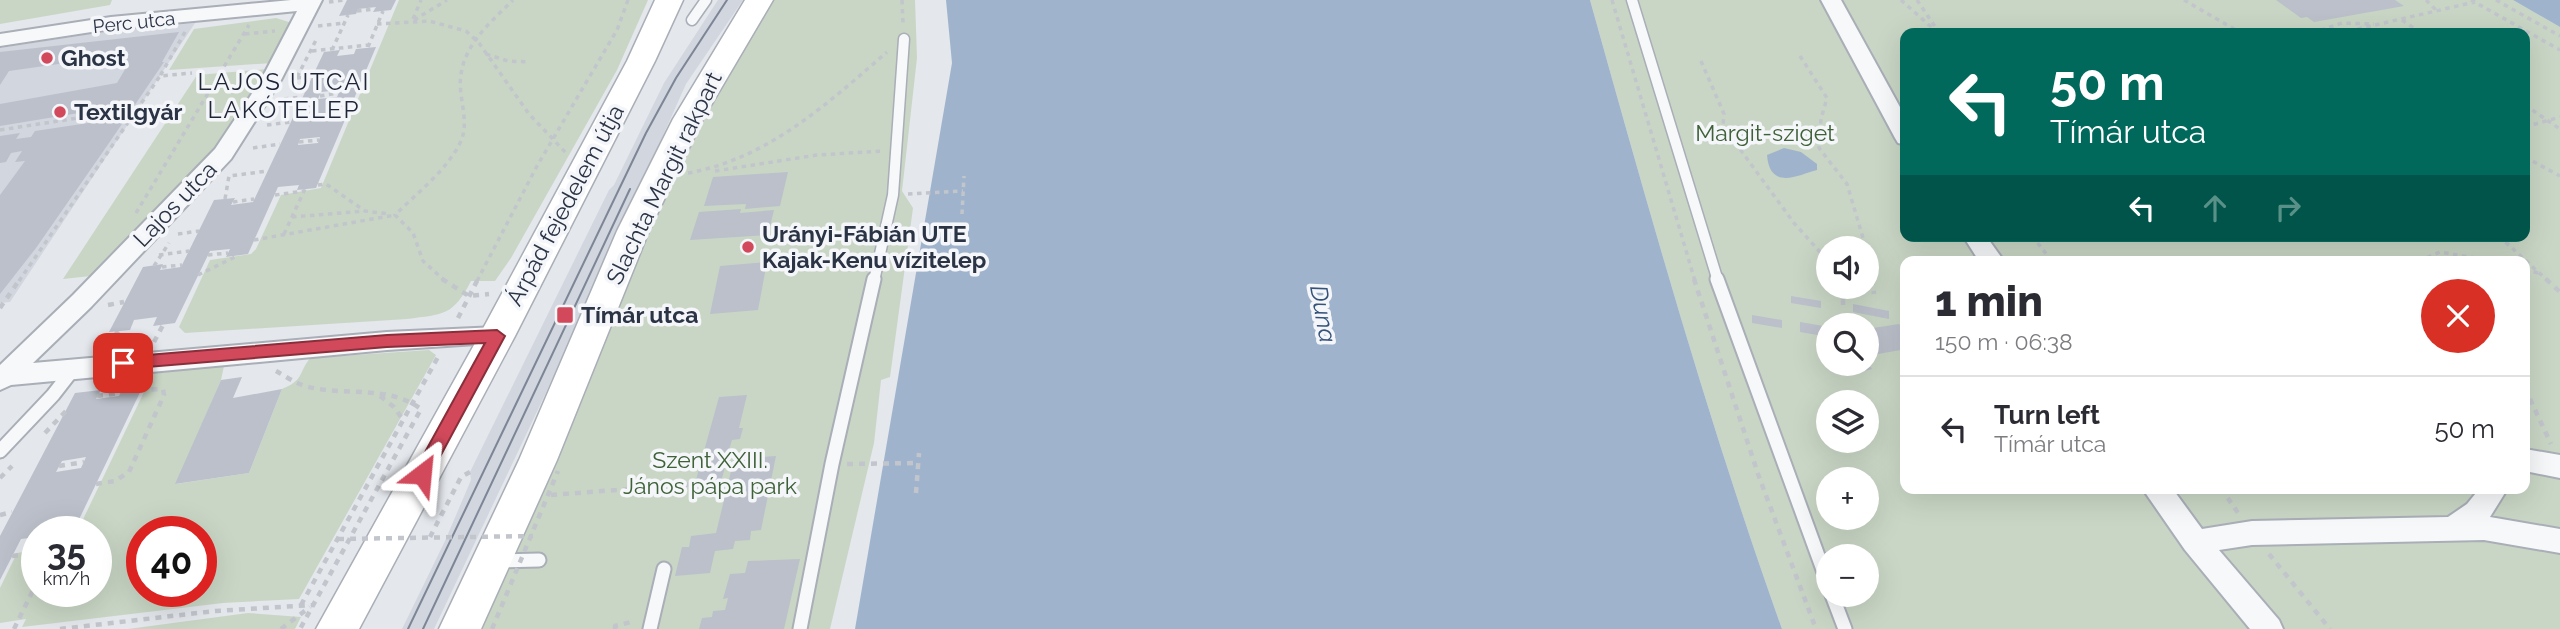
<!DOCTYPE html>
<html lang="en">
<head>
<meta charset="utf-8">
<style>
  :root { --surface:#fff; --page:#f2f2f3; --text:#2b2b33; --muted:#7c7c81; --line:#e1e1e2 }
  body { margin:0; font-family:Raleway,sans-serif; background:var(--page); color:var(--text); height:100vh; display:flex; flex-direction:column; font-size:26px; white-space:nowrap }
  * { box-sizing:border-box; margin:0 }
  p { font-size:23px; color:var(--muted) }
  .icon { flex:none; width:38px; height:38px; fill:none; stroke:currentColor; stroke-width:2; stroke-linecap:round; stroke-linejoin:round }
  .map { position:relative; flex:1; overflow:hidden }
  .sheet { position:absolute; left:1900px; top:256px; width:630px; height:238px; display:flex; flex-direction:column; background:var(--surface); border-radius:14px; box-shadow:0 7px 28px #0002 }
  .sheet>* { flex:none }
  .hud { position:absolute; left:1900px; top:28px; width:630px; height:214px; border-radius:14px; box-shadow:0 7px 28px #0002; background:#00695c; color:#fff; overflow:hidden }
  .fabs { position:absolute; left:1816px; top:236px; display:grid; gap:14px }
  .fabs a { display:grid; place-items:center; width:63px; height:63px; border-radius:50%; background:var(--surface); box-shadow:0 7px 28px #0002; font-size:35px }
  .speed { position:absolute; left:21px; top:516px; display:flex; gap:14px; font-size:35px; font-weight:700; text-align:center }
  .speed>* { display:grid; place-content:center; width:91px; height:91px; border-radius:50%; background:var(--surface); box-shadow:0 7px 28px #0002; line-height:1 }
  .speed small { font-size:18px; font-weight:400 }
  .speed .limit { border:10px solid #d22; background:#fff; color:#111 }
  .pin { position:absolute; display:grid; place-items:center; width:60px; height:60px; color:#fff; margin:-30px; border-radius:14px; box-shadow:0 4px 10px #0006 }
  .me { position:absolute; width:77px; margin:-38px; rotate:29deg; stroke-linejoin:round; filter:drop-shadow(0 0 5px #0008) }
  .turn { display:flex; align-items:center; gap:24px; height:147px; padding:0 35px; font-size:32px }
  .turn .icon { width:91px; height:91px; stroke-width:2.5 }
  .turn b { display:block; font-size:49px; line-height:60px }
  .lanes { display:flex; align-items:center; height:66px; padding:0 35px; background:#0003; justify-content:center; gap:35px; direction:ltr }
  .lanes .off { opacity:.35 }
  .round { display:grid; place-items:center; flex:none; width:74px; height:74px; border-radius:37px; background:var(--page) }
  .headline { display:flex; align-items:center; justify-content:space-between; height:119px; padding:0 35px }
  h1 { font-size:42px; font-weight:800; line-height:52px }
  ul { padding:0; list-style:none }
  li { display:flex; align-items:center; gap:21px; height:105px; padding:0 35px; border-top:2px solid var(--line) }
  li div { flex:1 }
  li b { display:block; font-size:26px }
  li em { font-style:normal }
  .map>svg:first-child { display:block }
  .built { fill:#d2d6de }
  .green { fill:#c9d6c5; fill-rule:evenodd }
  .water { fill:#9fb4cc }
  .building { fill:#bbc0ca; fill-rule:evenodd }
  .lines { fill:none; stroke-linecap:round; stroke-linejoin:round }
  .lane-far1-casing { stroke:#a9aeb7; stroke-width:13 }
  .lane-casing { stroke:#a9aeb7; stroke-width:17 }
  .street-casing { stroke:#a9aeb7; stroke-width:4 }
  .secondary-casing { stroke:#a9aeb7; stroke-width:3 }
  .path-far1 { stroke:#c2c5cb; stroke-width:3.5; stroke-dasharray:4.5 4.5; stroke-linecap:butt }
  .path { stroke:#c2c5cb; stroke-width:4.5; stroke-dasharray:6 6; stroke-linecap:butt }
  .lane-far1 { stroke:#f7f8fa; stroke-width:10 }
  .lane { stroke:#f7f8fa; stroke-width:13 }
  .street { fill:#f7f8fa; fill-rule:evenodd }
  .secondary { fill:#fff; fill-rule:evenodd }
  .tram { stroke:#7d8696; stroke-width:2 }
  .path-bridge { stroke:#c2c5cb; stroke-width:4.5; stroke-dasharray:6 6; stroke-linecap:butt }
  .route { fill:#d1495b; stroke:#882f3b; stroke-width:2 }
  .poi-dot { fill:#d1495b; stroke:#f4f6f9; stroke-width:2.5 }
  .labels { text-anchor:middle; stroke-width:7; stroke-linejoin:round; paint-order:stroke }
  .far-street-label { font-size:19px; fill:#2b3445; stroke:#f4f6f9 }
  .poi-label { font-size:23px; font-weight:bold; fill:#2b3445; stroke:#f4f6f9; text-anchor:start }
  .park-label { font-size:23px; fill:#3f6138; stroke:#f4f6f9 }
  .street-label { font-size:23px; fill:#2b3445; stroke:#f4f6f9 }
  .neighbourhood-label { font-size:24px; letter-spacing:2px; fill:#1d2536; stroke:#f4f6f9 }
  .water-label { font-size:24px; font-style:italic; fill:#34527a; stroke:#f4f6f9 }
</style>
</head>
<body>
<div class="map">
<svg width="2560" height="629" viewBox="0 0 2560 629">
  <rect width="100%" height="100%" fill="#e4e7ec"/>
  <path class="built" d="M718,0h25l-57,84 -100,224 -152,321h-32l43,-88 26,-61 -1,-8 139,-282 5,-5 50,-102z
    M195,23l-185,279 -10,1v-255l103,-16z"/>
  <path class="green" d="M0,0h112l-2,5 -110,19z
    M399,0h249l-31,70 -106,188 -16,23h-24c-18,35 -27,33 -64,38l-222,14 -6,-6 31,-67 41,-6 5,-5 25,-54 40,-7z
    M770,0h145l2,58 -15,133 11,17 -23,169 -9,3 -7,63 -44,186h-353l202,-489z
    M1590,0h923l47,27v602h-778c-74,-207 -133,-418 -192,-629zM1906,33h619v203h-619zM1829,248h38v39h-38zM1906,261h619v227h-619zM1829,326h38v38h-38zM1829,402h38v39h-38zM1829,480h38v38h-38zM1829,556h38v39h-38z
    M276,18l16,5 -20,40 -103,7 25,-41z
    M268,69l-55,88 -113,118 -37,4 134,-204z
    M429,350l7,5 -137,244 -76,4 -201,24 4,-8 -26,4v-35l17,-35 20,-3v42h59v-60h-19l78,-163 69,-3 -3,14 -45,104 73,-11 33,-84c22,-9 16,-15 28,-31zM142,532h59v60h-59z
    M248,613l53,4 -6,12h-167z"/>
  <path class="water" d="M946,0h644c59,211 118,422 192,629h-927l97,-566z
    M2513,0h47v27z
    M1784,148l17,4 16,12v6c-19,5 -47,21 -50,-15z"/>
  <path class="building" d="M347,0h49l-5,10 -18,2 3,-5 -18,2 -2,5 -17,2z
    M2276,0h119l9,6 -90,16 -7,-5 -6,1z
    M179,32l-17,30h2l-55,81 -73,105 -36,46v-99l25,-34 -10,1 7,-11 -11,2 -5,9 -6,1v-27l20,-3 -4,6 15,-2 4,-6 60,-9 8,-13 -103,17v-22l117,-21 10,-17 -5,1 7,-13 -120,17 -9,14v-33z
    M376,47l-60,141 -19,2 2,-5 -21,2 -30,67 -22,3 4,-8 -20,2 -35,72 -22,3 4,-9 -23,3 -4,10 -21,2 34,-65 20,-3 -3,6 21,-3 33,-67 21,-2 -4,7 22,-3 71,-150 16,-2 -3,6 17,-2 2,-5zM340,90l-3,7 -19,2 3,-7zM320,137l-2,6 -20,2 2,-6z
    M788,172l-8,34 -35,3 1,-5 -42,2 9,-29z
    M741,209l-1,4 34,-3 -6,25 -78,5 9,-28z
    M767,262l-9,48 -48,4 10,-48z
    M1791,296l30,5v7l-30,-5z
    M1853,304l36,7v8l-36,-7z
    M1752,315l30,5v8l-30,-5z
    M1800,322l29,5v10l-29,-5z
    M1899,324l7,9v16l-39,7v-27z
    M1845,364h23l4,5 -20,5z
    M242,377l-9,21 49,-9 -33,84 -74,11 46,-104z
    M144,384l-71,148h-36v5l-16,2 -21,41v-44l75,-143 26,-3 -5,9 23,-3 4,-8zM86,457l-5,11 -25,4 6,-11z
    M747,395l-8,33h4l-3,11 -8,1 -5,16h4l-2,7h-3l-6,23 -26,1 25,-90z
    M776,456l-15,74 -10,1 -1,9 -15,1 -2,8 -18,2 -5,22 -35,3 7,-29h7l2,-11 25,-3 18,-74z
    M800,559l-16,70h-85l3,-11 10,-1 1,-6 12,-1 3,-12 -5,1 7,-25 15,-1 3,-12z"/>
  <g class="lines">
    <g class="lane-far1-casing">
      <path id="lane-far1" d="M1632,0l86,281
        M692,20l14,-20
        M874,281l19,-86 11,-156"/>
    </g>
    <g class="lane-casing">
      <path id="lane" d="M1717,279l112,307
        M0,451l53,-56 21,-27
        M497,561l42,-1
        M1832,595l13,34
        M650,629l14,-60
        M800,629l32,-165 42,-185"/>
    </g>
    <g class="street-casing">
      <path id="street" d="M291,0h31l-41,80 -50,79 -140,148 -58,56 354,-31 110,-5 9,3 3,6 -3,6 -119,8 -376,35 -11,5v-25l73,-70 142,-146 46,-69 36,-69 -186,18 -111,17v-12l111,-17z
        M1821,0h20l65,118v27l-8,-2 -3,-5z
        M1963,236h23l18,25h-25z
        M2525,449l35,6v23l-35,-7z
        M2142,488h30l30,41 50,-8 196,-4 19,-13 13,-16h28l-18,29 70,12v24l-76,-13 -232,5 -33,5 60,70 4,9h-33l-65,-79z"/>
    </g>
    <g class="secondary-casing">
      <path id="secondary" d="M655,0h28l-28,61 -140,275 -156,293h-43l163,-293 148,-275z
        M745,0h28l-70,119 -54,112 -92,229 -76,169h-42l80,-169 98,-229 56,-112z"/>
    </g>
    <path class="path-far1" d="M902,0l1,24
      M1612,0l83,281
      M1901,0l37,33
      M1917,0l19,28
      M2184,0l57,33
      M2426,0l11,11
      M2471,0l89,50
      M2496,0l64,36
      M329,2l16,-2
      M357,11l18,-2
      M413,19l8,-19
      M414,20l33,-20
      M2402,20l19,13
      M377,24l52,-3 37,10 13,12 50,71 37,39
      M318,26l26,-3
      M185,32l-25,44 32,-3
      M2312,33l30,-10 32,1
      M2340,33l135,-31
      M245,34l30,-3
      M368,47l15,-36
      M332,50l16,-35
      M312,51l56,-6
      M486,54l22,7 21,1
      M1800,56l27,42 -6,21 -2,29 28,36 19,64
      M1701,61l23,53 -1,12 71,97 35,39
      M297,78l15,-2
      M293,85l23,-45
      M320,96l18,-3
      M284,99l18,-2
      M2525,105l35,24
      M267,125l24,-3
      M2525,127l35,-10
      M0,130l91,-14
      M299,142l20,-2
      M253,148l27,-4
      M2525,157l35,19
      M715,171l102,-16 66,-4
      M688,173c80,-14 140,-70 199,-121
      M318,185l8,-1 39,27 25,3
      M908,194l55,-3
      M275,195l29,-4
      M225,199l4,-23 39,-5
      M233,202l21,-3
      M136,213l113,-188
      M962,214l2,-38
      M292,217l72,-6
      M178,234l21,-3
      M284,234l21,-45
      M2032,236l20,25
      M2499,236l49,45
      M254,240l141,-25
      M1867,252l5,29
      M159,255l30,-4
      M208,255l20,-2
      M2419,261l21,-9 53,9
      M154,266l15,-23
      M162,267l20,-2
      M2525,269l13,4
      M198,275l39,-19
      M19,281l141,-205
      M445,281l-22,-20 -10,-28 -18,-18c22,-22 51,-44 65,-72 11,-22 -3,-46 1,-69 5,-32 31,-53 52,-74
      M477,281l60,-115 80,-136 11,-30"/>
    <path class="path" d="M442,279l27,17 20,-2
      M1694,279l64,195 58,155
      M1872,279l2,15
      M2546,279l14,13
      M108,305l16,-3
      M1843,305v-15l11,1v-4
      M0,308l20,-29
      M458,318l20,-39
      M154,342l9,-17
      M109,346l9,-15
      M276,371c9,5 19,12 29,15 39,11 82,-2 116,23l-121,220
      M2525,388l26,56
      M97,396l23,-3
      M380,396l14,11 9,13
      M45,433l21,-22
      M847,464l71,-1
      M59,466l25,-4
      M0,478l12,-12
      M96,484l19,-3 14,-9 35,-77 -1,-6 -21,1
      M2221,488l17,25
      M916,493l3,-40
      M551,495l143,-11
      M0,515l12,-3
      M430,537l31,-60 9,-5
      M2269,554l61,75
      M12,556l25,-3
      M301,605l137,-248
      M14,629l23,-47
      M60,629l155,-18 98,-6
      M281,629l29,-22
      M615,629v-3l20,-5"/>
    <use href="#lane-far1" class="lane-far1"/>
    <use href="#lane" class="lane"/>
    <use href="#street" class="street"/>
    <use href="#secondary" class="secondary"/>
    <path class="tram" d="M408,629l238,-496 30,-55 51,-78
      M423,629l207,-440"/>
    <path class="path-bridge" d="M338,539l195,-3
      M492,629l66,-158"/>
  </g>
  <path class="route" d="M497,330l8,6 -77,143h-12l-3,-5 72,-131 -98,4 -264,22 -8,-6 8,-6 264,-22z"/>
  <g class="poi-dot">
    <circle cx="47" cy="58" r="7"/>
    <circle cx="60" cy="112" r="7"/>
    <circle cx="748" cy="247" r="7"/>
    <rect x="556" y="306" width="18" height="18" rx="3.5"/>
  </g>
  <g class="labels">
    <g class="far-street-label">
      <text transform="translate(134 22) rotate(-6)" y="7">Perc utca</text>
    </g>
    <g class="poi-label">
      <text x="61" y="66">Ghost</text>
      <text x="74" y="120">Textilgyár</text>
      <text x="762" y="242">Urányi-Fábián UTE<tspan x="762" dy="26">Kajak-Kenu vízitelep</tspan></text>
      <text x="581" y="323">Tímár utca</text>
    </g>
    <g class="park-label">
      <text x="1765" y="141">Margit-sziget</text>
      <text x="710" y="468">Szent XXIII.<tspan x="710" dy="26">János pápa park</tspan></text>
    </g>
    <g class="street-label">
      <text transform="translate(664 178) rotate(-64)" y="8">Slachta Margit rakpart</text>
      <text transform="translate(175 204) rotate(-46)" y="8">Lajos utca</text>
      <text transform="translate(565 205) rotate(-62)" y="8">Árpád fejedelem útja</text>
    </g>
    <g class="neighbourhood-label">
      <text x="284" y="90">LAJOS UTCAI<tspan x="284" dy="28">LAKÓTELEP</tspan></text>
    </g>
    <g class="water-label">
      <text transform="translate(1323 314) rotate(80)" y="8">Duna</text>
    </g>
  </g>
</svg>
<div class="fabs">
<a><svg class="icon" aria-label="sound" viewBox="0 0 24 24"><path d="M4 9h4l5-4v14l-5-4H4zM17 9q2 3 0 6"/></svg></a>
<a><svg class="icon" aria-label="search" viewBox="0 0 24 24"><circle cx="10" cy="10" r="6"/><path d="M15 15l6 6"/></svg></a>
<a><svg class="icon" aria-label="layers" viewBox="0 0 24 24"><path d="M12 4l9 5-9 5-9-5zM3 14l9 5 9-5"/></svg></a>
<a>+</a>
<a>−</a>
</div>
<div class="speed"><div>35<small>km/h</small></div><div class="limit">40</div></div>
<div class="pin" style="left:123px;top:363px;background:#d93025"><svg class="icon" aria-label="arrive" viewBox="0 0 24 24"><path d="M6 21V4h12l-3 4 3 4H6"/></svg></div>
<svg class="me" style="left:422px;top:474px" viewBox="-20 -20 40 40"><path d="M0-17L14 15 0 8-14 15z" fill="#d1495b" stroke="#fff" stroke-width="4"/></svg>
<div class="hud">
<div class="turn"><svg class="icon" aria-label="left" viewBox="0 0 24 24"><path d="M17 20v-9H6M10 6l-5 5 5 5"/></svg><div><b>50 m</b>Tímár utca</div></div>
<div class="lanes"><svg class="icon" aria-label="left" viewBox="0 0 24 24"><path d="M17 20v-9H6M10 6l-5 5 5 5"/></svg><svg class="icon off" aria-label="ahead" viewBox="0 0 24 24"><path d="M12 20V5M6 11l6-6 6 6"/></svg><svg class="icon off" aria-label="right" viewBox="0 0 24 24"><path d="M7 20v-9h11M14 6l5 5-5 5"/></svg></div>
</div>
<section class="sheet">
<div class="headline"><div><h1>1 min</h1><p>150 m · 06:38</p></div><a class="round" style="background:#d93025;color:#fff"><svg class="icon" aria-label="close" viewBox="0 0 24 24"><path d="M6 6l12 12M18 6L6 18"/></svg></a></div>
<ul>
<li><svg class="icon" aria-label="left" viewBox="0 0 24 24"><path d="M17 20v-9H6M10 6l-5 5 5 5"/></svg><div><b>Turn left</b><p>Tímár utca</p></div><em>50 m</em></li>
</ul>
</section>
</div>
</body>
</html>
